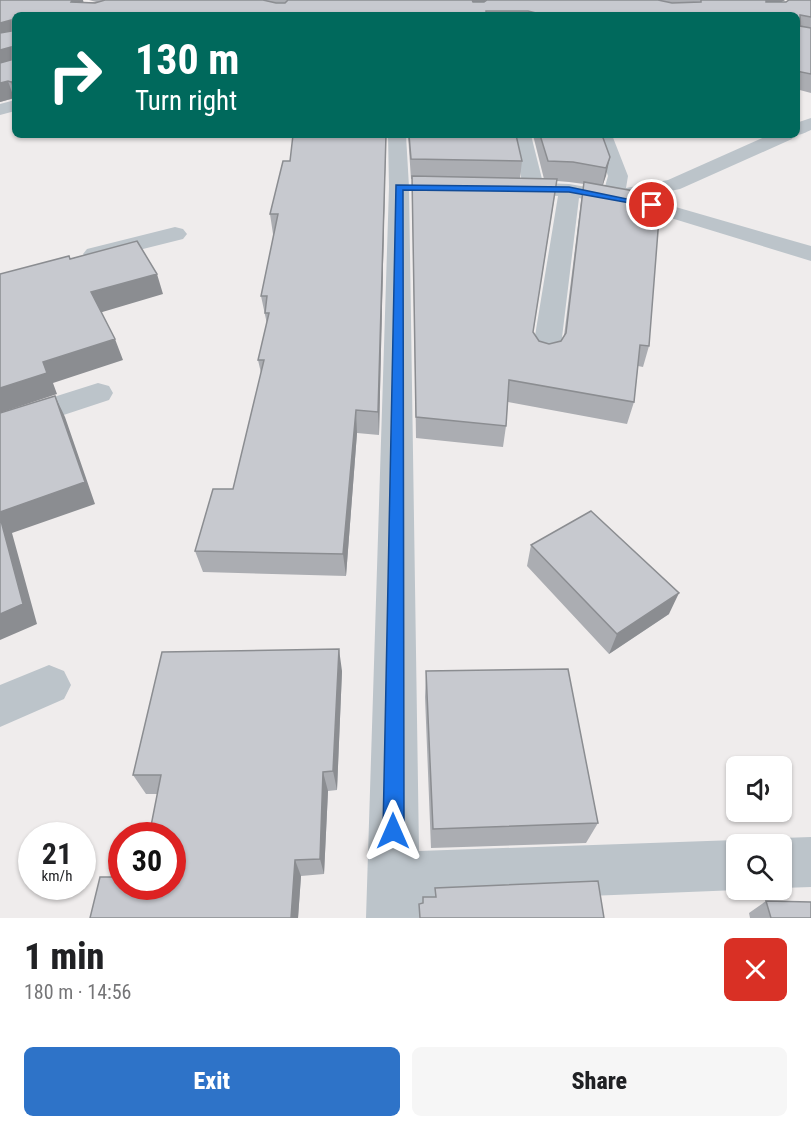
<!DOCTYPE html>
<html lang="en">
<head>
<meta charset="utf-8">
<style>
  :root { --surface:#fff; --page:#f6f6f6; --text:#202124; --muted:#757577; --accent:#2e73c8 }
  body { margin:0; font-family:"Roboto Condensed",sans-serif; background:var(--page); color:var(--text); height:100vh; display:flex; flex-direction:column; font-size:22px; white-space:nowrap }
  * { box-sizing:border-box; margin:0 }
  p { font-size:20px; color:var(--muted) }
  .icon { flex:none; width:33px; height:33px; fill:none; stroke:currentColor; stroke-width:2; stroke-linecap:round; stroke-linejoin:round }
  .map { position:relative; height:918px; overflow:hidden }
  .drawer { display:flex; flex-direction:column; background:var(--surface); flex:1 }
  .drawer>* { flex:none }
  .banner { position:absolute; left:12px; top:12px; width:788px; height:126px; border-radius:9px; box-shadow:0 2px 4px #0004; background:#00695c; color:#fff; overflow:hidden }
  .buttons { position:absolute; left:726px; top:756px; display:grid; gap:12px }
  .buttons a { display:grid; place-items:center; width:66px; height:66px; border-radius:9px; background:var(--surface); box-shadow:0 2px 4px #0004; font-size:30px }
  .speed { position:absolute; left:18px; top:822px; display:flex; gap:12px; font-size:30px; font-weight:700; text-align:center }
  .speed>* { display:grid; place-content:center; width:78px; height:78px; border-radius:50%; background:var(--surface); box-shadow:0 2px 4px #0004; line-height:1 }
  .speed small { font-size:15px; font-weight:400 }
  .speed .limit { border:9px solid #d22; background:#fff; color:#111 }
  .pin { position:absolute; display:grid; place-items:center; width:51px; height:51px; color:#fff; margin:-26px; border:3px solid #fff; border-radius:50%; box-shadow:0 2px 6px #0007 }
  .me { position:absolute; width:66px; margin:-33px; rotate:0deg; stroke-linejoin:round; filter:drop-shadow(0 0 4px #0008) }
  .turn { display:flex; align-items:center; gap:21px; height:126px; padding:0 24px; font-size:27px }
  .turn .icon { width:78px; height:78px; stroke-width:2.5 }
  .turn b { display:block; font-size:42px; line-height:51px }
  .round { display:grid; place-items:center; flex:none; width:63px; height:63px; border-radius:9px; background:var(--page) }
  .headline { display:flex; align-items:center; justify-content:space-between; height:102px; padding:0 24px }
  h1 { font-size:36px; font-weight:800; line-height:45px }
  .cta { display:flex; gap:12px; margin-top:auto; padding:12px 24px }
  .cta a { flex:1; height:69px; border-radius:9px; background:var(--accent); color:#fff; font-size:24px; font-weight:800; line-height:69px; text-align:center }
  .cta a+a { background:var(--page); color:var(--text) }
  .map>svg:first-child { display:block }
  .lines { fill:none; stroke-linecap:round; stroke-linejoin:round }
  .street { fill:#bcc4ca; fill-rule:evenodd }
  .wall { fill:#abadb2; fill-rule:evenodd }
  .shaded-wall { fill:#8b8d91 }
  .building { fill:#c7c9cf; stroke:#8b8d91; stroke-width:1.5 }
  .route { fill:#1a73e8; stroke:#114b97; stroke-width:1.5 }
</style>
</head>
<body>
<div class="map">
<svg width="811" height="918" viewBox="0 0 811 918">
  <rect width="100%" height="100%" fill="#efecec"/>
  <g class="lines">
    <path class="street" d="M15,100v11l-15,4v-11z
      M811,118v12c-5,2 -11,6 -17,5l-2,4 -112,50 -39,8 170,49v15l-163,-50 -69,-13 -19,156 -4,6 -10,3 -10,-3 -4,-6 26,-158 -53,-4 -3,-4 3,-4 17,-2 -9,-47h18l12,48 26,1 35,6 4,-14 -14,-41h18l16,41 -2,12 42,-8 101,-45h27v-12z
      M388,135h18l3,52 10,664 317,-11 12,4h-12v46h2l-319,13 1,15h-54l23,-731z
      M175,227l8,2 4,5 -4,5 -88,22 -8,-2 -4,-5 4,-5z
      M98,383l11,3 4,7 -4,7 -109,36v-22z
      M49,665l15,6 7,14 -7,14 -64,28v-42z
      M811,837v50l-29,1v-44h-17l17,-6z"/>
  </g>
  <path class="wall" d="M0,0h83v2h13l-7,-2h696l-4,2 30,-2v93l-15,-4v-74h-781v83l-15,4z
    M386,135l-7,300 -22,-2 -11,143 -143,-4 -8,-21 38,-62 28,-116 -3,-13 9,-36 -6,-28 13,-62h-1l-3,-20 20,-53z
    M408,135h108l6,26 -2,17 24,1 -11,-44h69l8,22 -7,28 46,161 -6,21 -5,-1 -4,36 -7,22 -119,-22 -2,24 -3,21 -87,-9 -4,-259h-1zM557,181l12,1 15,2 -3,17 -17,135 -3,5 -12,3 -10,-3 -6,-8z
    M531,545l138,69 -60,40 -82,-88z
    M342,671l-5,119 -9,1 -4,83 -23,2 -3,42h-208l82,-32 -15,-92h-11l-13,-19z
    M426,671l172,152 -12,20 -155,5 -6,-151z
    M766,901l45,17h-61l-1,-5z"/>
  <path class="shaded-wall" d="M72,0h11l2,8 -14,-6z
    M468,0h21l-21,10z
    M766,0h19l-23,13z
    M11,20l4,11 -15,9v-17z
    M11,47l4,12 -15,9v-18z
    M8,81l6,17 -14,4v-19z
    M15,81v13l-4,-12z
    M386,135l-7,300 -1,-23z
    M610,157l-4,19 -4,11 4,-19z
    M157,274l6,20 -64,19 -8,-21z
    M115,339l8,21 -70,23 4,11 -57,19v-25l43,-26z
    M55,396l10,21 30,87 -83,29 25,91 -37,16v-128z
    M356,410l1,23 -11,143 -3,-22z
    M679,593l-10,21 -60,40 8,-20z
    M339,649l3,22 -5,119 -4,-19z
    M323,772l5,19 -4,83 -4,-15z
    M295,860l6,16 -3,42h-7z"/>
  <path class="building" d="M0,0h72l-1,2 24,1 10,-3h158l13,3h9l3,-3h184l1,2h11l3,-2h171l14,3 29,-1v-2h65v2h20l3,-2h22v17l-11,-2v11l11,2v46l-15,-3v-56h-252l-16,-4h-42v4h-471v66l-4,1 -3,-1 -8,2v-20l11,-3v-13l-11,3v-17l11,-2v-11l-11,3z
    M293,135h93l-8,277 -22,-2 -13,144 -148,-3 18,-62h20l31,-129h-6l11,-47h-4l2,-17h-6l17,-82h-8l13,-53h7z
    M409,135h107l6,26 -111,-2z
    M540,135h62l8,22 -4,11 -33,-6 -25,-1z
    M412,176l145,3 -24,153 6,9 10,3 12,-3 5,-8 18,-151 50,9 12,26 13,1 -10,128 -9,-1 -6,57 -125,-22 -3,46 -90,-9z
    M137,241l20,33 -66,18 24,47 -72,23 4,11 -47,15v-114l69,-18 1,3z
    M55,396l30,86 -85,30v-99z
    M591,511l88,82 -62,41 -86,-89z
    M0,517l23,87 -23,10z
    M339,649l-6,122 -10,1 -3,87 -25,1 -4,58h-201l10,-41h22v9h50v-50h-23l12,-61h-28l29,-123z
    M568,669l30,154 -165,6 -7,-158z
    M598,881l6,37h-184l-1,-14 4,-1v-6h13l-1,-9z
    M766,901l45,1v16h-40z"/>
  <path class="route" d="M396,185l173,2 87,18 -4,2 -83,-15 -166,-2 1,641 -3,7 -8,3 -7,-3 -3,-7z"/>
</svg>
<div class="buttons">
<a><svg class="icon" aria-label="sound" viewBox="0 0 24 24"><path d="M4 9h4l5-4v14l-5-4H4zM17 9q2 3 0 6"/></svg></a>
<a><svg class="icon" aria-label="search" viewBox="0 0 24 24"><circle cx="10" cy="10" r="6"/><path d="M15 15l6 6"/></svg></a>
</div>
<div class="speed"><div>21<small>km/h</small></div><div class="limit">30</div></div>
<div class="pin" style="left:652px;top:205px;background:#d93025"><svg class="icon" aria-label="arrive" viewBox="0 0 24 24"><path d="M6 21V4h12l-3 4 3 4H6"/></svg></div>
<svg class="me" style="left:393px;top:831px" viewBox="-20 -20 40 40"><path d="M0-17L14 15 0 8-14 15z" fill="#1a73e8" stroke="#fff" stroke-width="4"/></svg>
<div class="banner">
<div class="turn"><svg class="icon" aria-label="right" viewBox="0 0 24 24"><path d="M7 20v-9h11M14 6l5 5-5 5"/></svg><div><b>130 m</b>Turn right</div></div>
</div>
</div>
<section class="drawer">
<div class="headline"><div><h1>1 min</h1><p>180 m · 14:56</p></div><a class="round" style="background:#d93025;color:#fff"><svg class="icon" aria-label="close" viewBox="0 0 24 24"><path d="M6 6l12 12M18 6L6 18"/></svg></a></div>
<div class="cta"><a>Exit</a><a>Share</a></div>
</section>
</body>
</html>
